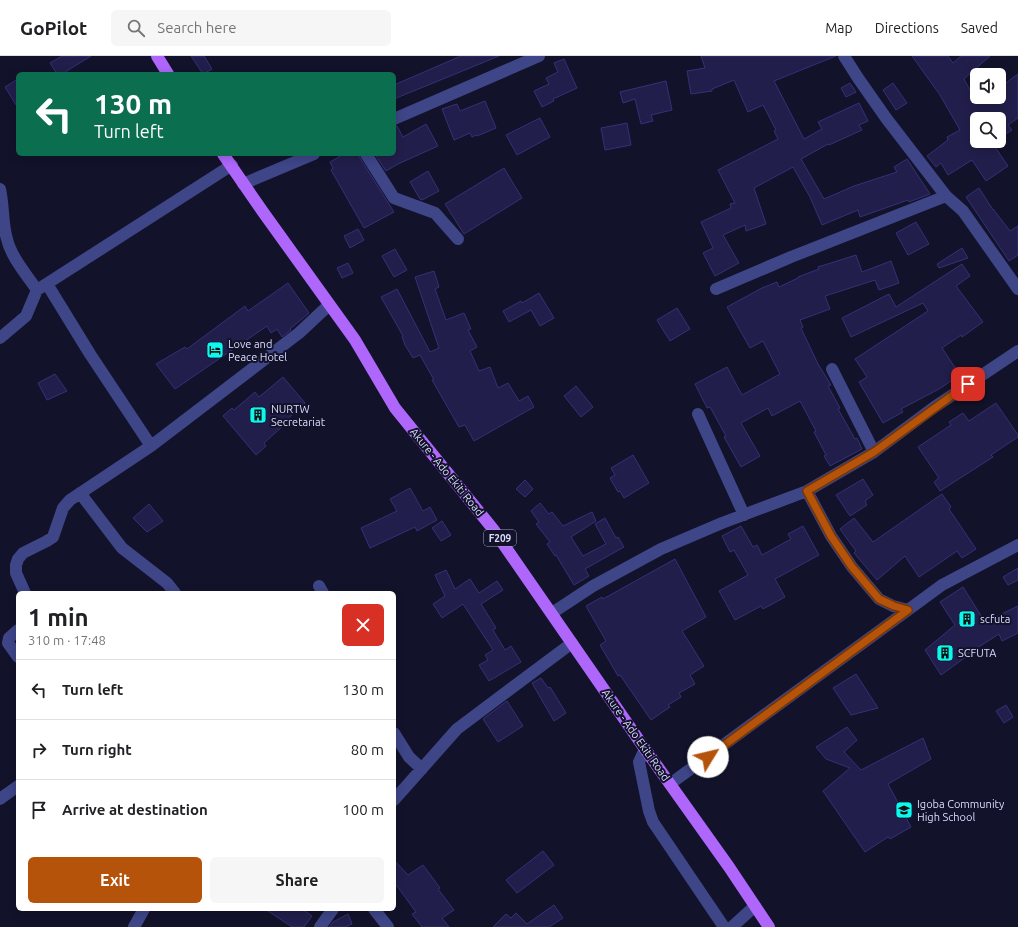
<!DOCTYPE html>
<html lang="en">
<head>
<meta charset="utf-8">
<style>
  :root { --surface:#fff; --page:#f6f6f6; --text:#202124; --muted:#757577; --line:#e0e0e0; --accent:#b45309 }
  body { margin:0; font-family:Ubuntu,sans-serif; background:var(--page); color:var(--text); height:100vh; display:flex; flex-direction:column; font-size:15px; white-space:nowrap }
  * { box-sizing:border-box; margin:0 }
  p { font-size:13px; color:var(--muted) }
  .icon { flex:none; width:22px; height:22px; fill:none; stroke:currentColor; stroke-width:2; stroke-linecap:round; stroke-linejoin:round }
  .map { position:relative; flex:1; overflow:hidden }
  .sheet { position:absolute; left:16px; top:535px; width:380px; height:320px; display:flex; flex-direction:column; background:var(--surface); border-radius:6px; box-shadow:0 2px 10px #0003 }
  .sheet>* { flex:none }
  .guide { position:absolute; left:16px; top:16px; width:380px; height:84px; border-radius:6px; box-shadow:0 2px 10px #0003; background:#0b6e4f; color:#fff; overflow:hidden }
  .buttons { position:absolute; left:970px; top:12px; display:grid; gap:8px }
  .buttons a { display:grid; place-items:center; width:36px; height:36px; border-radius:6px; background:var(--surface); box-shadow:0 2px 10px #0003; font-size:20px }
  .pin { position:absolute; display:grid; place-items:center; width:34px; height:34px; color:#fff; margin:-17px; border-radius:8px; box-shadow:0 2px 6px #0006 }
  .me { position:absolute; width:44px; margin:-22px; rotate:54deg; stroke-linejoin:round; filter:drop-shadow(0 0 3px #0008) }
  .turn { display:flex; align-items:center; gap:14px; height:84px; padding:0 12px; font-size:18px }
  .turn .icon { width:52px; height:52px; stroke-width:2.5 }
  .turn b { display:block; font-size:28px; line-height:34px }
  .round { display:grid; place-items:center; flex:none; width:42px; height:42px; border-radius:6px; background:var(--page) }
  .headline { display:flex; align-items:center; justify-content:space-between; height:68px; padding:0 12px }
  h1 { font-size:24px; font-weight:700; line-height:30px }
  .action { display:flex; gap:8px; margin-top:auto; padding:8px 12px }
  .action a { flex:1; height:46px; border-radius:6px; background:var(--accent); color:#fff; font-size:16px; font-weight:700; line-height:46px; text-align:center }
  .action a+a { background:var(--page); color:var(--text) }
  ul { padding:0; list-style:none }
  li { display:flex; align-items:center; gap:12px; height:60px; padding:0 12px; border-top:1px solid var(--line) }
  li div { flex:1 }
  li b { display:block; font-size:15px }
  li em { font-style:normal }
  header { display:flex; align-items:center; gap:24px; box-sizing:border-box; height:56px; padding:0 20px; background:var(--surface); border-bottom:1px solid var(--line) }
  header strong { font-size:19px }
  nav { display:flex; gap:22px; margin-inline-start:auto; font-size:14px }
  .search { width:280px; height:36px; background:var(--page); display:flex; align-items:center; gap:10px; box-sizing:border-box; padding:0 14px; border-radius:6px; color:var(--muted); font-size:15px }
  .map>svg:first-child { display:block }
  .building { fill:#211e4b; stroke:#343177 }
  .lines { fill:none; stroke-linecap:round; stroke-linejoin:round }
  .minor { stroke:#3e4688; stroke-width:12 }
  .major { stroke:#ae66fb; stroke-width:12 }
  .route-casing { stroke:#753606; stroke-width:10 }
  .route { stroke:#b45309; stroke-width:7 }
  .labels { text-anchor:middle; stroke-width:4; stroke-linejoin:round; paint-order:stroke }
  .shield { fill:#12122b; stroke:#9fa0bf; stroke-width:1 }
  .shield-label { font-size:10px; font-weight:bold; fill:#dcddfe }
  .poi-label { font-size:11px; fill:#dcddfe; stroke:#12122b; text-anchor:start }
  .street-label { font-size:11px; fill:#dcddfe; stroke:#12122b }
</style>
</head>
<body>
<header>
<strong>GoPilot</strong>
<div class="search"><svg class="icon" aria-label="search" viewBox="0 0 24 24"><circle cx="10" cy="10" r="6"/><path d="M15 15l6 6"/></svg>Search here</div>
<nav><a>Map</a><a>Directions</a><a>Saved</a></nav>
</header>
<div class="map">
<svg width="1018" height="871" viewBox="0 0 1018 871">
  <rect width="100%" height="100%" fill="#12122b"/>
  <path class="building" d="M62,0h29l-29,18h-5l-7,-11z
    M191,0h13l8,13 -9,5z
    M461,0h38l-105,43v-14z
    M701,0h135l-62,25 30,58 18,-10 -4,-7 41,-19 9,18 -9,4 3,5 -33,15 -1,-1 -27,15 23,40 30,-13 43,-14 -3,-5 13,-8 23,35 -21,8 -1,-2 -48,17 -2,-7 -36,15 -12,-28 -17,-30 -39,21 12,36 -20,7 -1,-6 -22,10 16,28 -24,13 -12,-23 10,-5 -12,-26 30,-14 -1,-4 5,-1 -17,-33 60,-31 -4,-8 2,-1 -13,-25 -15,7 -14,-32 -22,9v2l-21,3 -4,-23 18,-3z
    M912,0h36l5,7 8,-7h29l-26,23 10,18h25v-9l19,-14v44l-10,7 4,5 -13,8v-19h-22v22h14l17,25 -22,15 -14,-21 -24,15 -7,-12 -5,4 -9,-11 21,-16 -1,-3 13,-7 -20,-35z
    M564,3l13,29 -24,11 1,2 -12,6 -8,-16 15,-7 -3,-6 12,-6 -4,-9z
    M18,23v29l-13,-21z
    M666,25l6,29 -21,5 2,6 -12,3 -6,-25 -12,4 -3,-11z
    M850,27l6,9 -10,5 -5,-9z
    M893,27l14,20 -11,7 -13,-20z
    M485,45l11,27 -19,8 -1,-1 -4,2 -2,-4 -16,7 -12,-31 15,-5 3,7z
    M540,62l10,19 -33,18 -11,-20z
    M627,67l4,22 -26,5 -4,-22z
    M426,68l12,22 -40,18 -12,7 -11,-17h19v-28h3l6,11z
    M344,98h15l1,4 34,54 -30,16 -33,-58 2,-2 -3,-6z
    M504,112l18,30 -58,36 -19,-30z
    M428,115l11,20 -17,9 -2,-1 -10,-17z
    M979,132l14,22v-1l17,22 8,-5v29l-9,6 -43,-64z
    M916,166l13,22 -21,11 -12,-22z
    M358,173l6,11 -14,8 -6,-12z
    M962,192l6,10 -29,10 -2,-4z
    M395,193l12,21 -13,7 -12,-21z
    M856,199l6,17 29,-11 8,22 -20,7 -4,-10 -50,16 5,13 -30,11 3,7 -2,1 17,36 13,21 -3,1 12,22 -2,1 17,30 2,-1 5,11 -32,17 -6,-10 2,-1 -12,-23 2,-1 -16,-30 -28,15 -4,-8 -27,15 19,33 -19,11 -17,-30 2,-1 -16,-29 -3,1 -12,-24 32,-17 15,28 38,-21 -17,-33 -13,7 -23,-41 35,-19 15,-6 2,5 19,-9v-1l21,-8 -1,-2z
    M348,207l5,10 -11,5 -5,-10z
    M962,208l8,12 -14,10 27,36 -21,15 -1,-2 -19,13 18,27 -21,14 -38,20 2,3 -20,11 -24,-41 8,-5 -12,-18 73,-48 -5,-8 -72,34 -9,-19 47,-24 7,13z
    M434,215l5,16 -4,2 11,31 18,-7 7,16 -3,1 9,17 -7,4 9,20 11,-4 8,21 10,-5 11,18 9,-5 6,11 -60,34 -9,-16 -6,2 -27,-47h2l-14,-25 -7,3 -8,-13 -3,-9h1l-22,-39 16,-8 33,63 9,-4 -24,-71z
    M288,227l21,30 -19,16 1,1 -9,7 -5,-8 -6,4 -4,-7 -92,63 -19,-25 29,-17 2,2 58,-43 3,5z
    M539,237l15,25 -14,8 -9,-16 -22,12 -6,-11 18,-10 1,2z
    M677,252l13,21 -20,12 -13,-21z
    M55,318l12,17 -20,9 -9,-17z
    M283,321l22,26 -22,20 1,2 -20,18 2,3 -10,9 -33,-39 9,-8 2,2 21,-18 4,5z
    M576,330l17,21 -12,10 -17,-21z
    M996,347l22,32v2l-27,18 2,2 -53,34 -6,-9 5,-4 -21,-31 33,-22 -2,-3 14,-9 6,8z
    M633,399l16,28 -25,15 -4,-7 -2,1 -8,-14 5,-3 -4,-7z
    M863,423l10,16 -8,6 2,4 -17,11 -14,-21z
    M525,424l8,9 -8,8 -9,-8z
    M410,432l13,23 7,-4 7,13 -20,11 -2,-4 -45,21 -9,-20 36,-17 -7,-12z
    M942,438l9,13 -2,2 27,40 -14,9 -5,-7 -38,26 -14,-21 -28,24 -23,-27 2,-2 -16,-22 14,-11 19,24z
    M540,447l9,11 3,-2 11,14 29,-14 4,9 -25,16 12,19 23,-12 -11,-20 10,-6 11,20 2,-1 6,10 -39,22 4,7 -15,9 -18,-30 -1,1 -8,-12 3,-2 -14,-18 3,-2 -8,-11z
    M149,448l14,17 -16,11 -14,-14z
    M442,465l9,14 -10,6 -9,-13z
    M741,470l12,21 4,-2 5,10 29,-16 -3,-5 15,-8 16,29 -44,24 10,18 -22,12 -2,-3 -26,14 -16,-29 29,-16 -14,-25 -4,2 -8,-16z
    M675,503l31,58 -24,14 22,35 -14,9 5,9 -16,9 2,4 -13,8 2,2 -19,13 -31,-45 -2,1 -18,-31 6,-4 -20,-35 16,-9 1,2z
    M1018,512v12l-10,5 -5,-8z
    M446,514l9,19 15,-10 9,14 18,-12 6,9 -22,14 15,24 -3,2 12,20 6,-4 10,16 -32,19 -10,-16 9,-5 -3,-5 8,-5 -30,-46 -21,14 -9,-14 12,-8 -10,-21z
    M963,531l22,35 33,-16v27l-16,8 -3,-7 -33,21 1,1 -26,19 -16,-25 30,-25 -15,-23z
    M856,618l22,34 -27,7 -18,-27z
    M541,622l7,10 2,-1 16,26 -12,8 -22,-38z
    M507,645l16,25 -25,16 -15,-23z
    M1006,649l7,12 -9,6 -8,-12z
    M847,671l10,13 -13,12 17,18 62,-32 8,21 -43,25 23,43 -21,12 -2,-2 -23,15 -42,-61 27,-23 -24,-9 -10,-12z
    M543,795l11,14 -37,28 -11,-13z
    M394,804l14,15 15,-10 17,23 -2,1 16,21 -12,8 7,9h-27l-10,-13 4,-2 -22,-30z
    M554,849l9,13 -14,9h-56l13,-13 5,4 5,-5 11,11z
    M265,853h37l10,7 -8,11h-12z
    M348,858l4,10 -7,3h-16l4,-5z"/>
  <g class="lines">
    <path class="minor" d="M844,0l14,22 28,40 60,78 17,15 55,78
      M394,63l145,-63
      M366,98l28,44 41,15 23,26
      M243,128l71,-30
      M0,133c4,17 2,34 7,50 4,18 20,36 30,51
      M47,228l43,70 61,92 148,-113 30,-28
      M716,233l75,-32 155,-61
      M0,282l26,-22 11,-26 195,-125
      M832,313l42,83
      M698,358l46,101
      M807,435l24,45 21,31 27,32 14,7 15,4 34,-25 76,-40
      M80,437l42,55 45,35 8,10
      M319,530l4,7
      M25,537l-9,-20v-8l2,-6 5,-6 24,-12 6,-4 10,-29 7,-8 81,-54
      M552,557l41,-27 68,-37 61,-26 85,-32 67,-39 59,-44 85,-57
      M18,574l-9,8 -1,5 10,14
      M394,677l15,24 13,12
      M645,693l-6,13 10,49 4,11 71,105
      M670,728l238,-174
      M0,743l18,-13
      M394,744l63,-71 115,-86
      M374,853l14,18
      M134,871l10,-18
      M320,871l13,-18
      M732,871l23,-21"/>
    <path class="major" d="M157,0l11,18
      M223,98l40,58 92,128 40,68 98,121 152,220 84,118 40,60"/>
  </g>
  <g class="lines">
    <g class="route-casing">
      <path id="route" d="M708,701l200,-147 -14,-4 -15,-7 -27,-32 -21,-31 -24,-45 67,-39 94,-68"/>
    </g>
    <use href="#route" class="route"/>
  </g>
  <defs>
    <g id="hotel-square" transform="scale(0.9)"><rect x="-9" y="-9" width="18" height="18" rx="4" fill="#0df9ef" stroke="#12122b"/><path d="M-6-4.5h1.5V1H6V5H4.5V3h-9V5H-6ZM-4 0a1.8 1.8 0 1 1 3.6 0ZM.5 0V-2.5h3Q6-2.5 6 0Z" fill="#111"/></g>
    <g id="building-square" transform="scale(0.9)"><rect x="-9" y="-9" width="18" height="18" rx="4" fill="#0df9ef" stroke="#12122b"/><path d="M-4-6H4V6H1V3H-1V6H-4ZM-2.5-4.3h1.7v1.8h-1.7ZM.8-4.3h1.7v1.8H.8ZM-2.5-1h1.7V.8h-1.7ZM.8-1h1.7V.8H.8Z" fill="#111"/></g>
    <g id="school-square" transform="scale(0.9)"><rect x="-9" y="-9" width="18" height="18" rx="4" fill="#0df9ef" stroke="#12122b"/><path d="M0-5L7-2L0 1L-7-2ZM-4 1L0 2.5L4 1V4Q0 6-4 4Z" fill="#111"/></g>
  </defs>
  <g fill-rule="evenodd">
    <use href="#hotel-square" x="215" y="294"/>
    <use href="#building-square" x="258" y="359"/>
    <use href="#building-square" x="967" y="563"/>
    <use href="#building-square" x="945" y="597"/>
    <use href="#school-square" x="904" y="754"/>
  </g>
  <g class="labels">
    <rect class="shield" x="484" y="474" width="32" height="16" rx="3"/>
    <g class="shield-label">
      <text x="500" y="486">F209</text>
    </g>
    <g class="poi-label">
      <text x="228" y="292">Love and<tspan x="228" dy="13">Peace Hotel</tspan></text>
      <text x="271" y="357">NURTW<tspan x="271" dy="13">Secretariat</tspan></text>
      <text x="980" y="567">scfuta</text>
      <text x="958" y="601">SCFUTA</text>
      <text x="917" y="752">Igoba Community<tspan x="917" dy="13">High School</tspan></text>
    </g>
    <g class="street-label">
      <text transform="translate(447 416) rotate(51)" y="4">Akure - Ado Ekiti Road</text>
      <text transform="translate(636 679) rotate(55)" y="4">Akure - Ado Ekiti Road</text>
    </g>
  </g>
</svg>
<div class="buttons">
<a><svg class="icon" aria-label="sound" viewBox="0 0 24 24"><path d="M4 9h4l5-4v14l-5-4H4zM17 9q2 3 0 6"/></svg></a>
<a><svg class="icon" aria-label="search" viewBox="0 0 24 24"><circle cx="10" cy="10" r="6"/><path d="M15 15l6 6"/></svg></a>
</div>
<div class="pin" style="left:968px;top:328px;background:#d93025"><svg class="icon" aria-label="arrive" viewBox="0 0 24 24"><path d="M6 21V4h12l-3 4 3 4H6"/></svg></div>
<svg class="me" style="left:708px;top:701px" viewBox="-20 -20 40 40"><circle r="19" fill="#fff"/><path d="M0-13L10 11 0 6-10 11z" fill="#b45309"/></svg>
<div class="guide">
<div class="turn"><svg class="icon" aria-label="left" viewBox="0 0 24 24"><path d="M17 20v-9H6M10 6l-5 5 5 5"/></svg><div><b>130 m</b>Turn left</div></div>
</div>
<section class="sheet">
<div class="headline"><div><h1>1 min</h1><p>310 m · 17:48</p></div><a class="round" style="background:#d93025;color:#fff"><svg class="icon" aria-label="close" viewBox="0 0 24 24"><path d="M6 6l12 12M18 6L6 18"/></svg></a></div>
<ul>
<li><svg class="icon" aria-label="left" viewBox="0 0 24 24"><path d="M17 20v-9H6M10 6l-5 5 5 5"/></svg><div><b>Turn left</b></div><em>130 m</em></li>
<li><svg class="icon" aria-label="right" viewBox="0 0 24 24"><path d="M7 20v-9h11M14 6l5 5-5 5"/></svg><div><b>Turn right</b></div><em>80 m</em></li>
<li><svg class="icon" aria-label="arrive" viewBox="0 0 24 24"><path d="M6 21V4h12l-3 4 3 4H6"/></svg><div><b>Arrive at destination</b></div><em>100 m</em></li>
</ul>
<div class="action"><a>Exit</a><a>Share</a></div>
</section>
</div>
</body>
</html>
